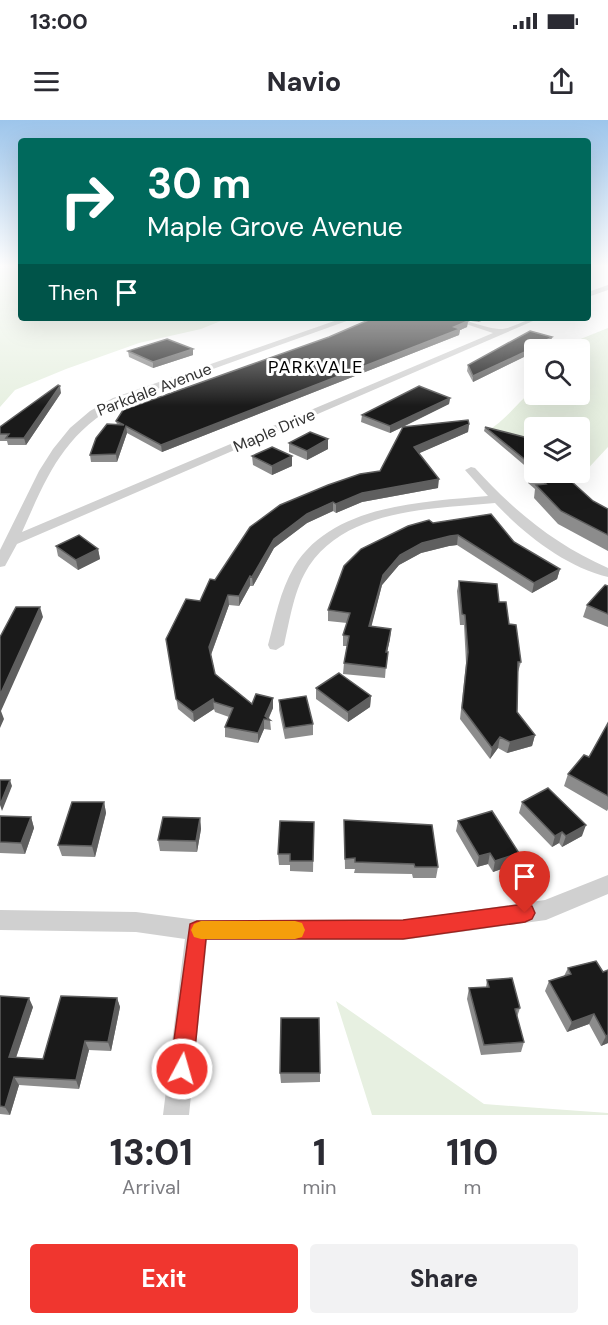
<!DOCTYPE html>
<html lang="en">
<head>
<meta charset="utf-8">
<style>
  :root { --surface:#fff; --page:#f2f2f3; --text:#2b2b33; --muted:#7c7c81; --accent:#f0362f }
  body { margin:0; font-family:"DM Sans",sans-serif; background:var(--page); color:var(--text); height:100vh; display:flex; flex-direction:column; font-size:22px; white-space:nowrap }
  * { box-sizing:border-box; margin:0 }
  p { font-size:20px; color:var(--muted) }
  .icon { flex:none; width:33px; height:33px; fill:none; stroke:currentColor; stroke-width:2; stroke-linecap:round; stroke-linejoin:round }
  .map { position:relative; height:995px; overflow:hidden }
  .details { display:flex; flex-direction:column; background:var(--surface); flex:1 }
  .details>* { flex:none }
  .banner { position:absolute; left:18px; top:18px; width:573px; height:183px; border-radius:6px; box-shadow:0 6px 24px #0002; background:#00695c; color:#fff; overflow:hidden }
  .fabs { position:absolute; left:524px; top:219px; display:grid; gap:12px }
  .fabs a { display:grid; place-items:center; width:66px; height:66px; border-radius:6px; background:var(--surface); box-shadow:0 6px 24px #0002; font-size:30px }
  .pin { position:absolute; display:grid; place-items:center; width:51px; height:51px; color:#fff; margin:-62px -26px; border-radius:50% 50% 50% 0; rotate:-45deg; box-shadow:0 0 6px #0007 }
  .pin .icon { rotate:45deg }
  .me { position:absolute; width:66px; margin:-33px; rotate:6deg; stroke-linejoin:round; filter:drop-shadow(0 0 4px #0008) }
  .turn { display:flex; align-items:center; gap:21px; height:126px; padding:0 30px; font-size:27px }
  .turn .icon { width:78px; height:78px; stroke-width:2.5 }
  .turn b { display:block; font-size:42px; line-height:51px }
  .then { display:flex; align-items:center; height:57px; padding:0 30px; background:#0003; gap:12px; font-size:22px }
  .eta { display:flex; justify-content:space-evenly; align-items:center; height:102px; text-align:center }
  .eta b { font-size:36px; font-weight:800; line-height:42px }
  .primary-button { display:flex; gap:12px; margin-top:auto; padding:12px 30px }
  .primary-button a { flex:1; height:69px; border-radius:6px; background:var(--accent); color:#fff; font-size:24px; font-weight:800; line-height:69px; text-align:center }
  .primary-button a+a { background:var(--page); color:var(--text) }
  .status { display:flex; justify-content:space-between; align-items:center; height:42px; padding:0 30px; background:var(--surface); direction:ltr }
  .status svg { height:16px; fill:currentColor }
  header { display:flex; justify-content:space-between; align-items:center; height:78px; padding:0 30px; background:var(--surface); font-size:27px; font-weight:800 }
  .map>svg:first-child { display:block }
  .green { fill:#e7f0e1 }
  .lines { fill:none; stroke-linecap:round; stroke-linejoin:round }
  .street { fill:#d0d0d0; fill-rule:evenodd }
  .wall { fill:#8c8c8c }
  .shaded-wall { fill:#5f5f5f }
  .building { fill:#1a1a1a; stroke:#5f5f5f; stroke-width:1.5 }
  .route { fill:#f0362f; stroke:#9c231f; stroke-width:1.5 }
  .slow { fill:#f59e0b }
  .labels { text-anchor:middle; stroke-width:6; stroke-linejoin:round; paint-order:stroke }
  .far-street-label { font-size:16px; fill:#333; stroke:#fff }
  .far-neighbourhood-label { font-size:18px; letter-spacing:1.5px; fill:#000; stroke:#fff }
</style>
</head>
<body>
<div class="status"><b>13:00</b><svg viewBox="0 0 49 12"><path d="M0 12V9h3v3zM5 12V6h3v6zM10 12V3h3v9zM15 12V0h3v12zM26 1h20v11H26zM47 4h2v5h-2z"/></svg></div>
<header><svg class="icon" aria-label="menu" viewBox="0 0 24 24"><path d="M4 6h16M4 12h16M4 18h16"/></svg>Navio<svg class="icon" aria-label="share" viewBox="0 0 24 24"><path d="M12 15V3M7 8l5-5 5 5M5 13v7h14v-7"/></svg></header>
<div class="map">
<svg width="608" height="995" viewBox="0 0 608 995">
  <rect width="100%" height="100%" fill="#fff"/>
  <path class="green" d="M0,146h21v52h207l-27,11 -62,14 -73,26 -51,21 -15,17z
    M608,208v119l-27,29 -6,-3 4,-1v-44h-45v25l-47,-22c19,-11 30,-28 47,-42v5h45v-44l-10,-1 -1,-5z
    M336,881l148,103 124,9v2h-236z"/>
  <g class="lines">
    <path class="street" d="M608,165v5l-20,7v-5z
      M343,198h12l-234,84c-58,33 -73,72 -99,130l471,-199 -45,-15c18,0 34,10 51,11 12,1 26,-11 41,-11l-523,226 -12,22 -5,1v-17l39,-79 14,-22 17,-21 20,-17 23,-13z
      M471,347l4,1c39,43 79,76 133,100v9c-42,-10 -84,-43 -113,-74 -62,6 -147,5 -186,63 -15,23 -19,53 -25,79l-8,5 -6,-1 -2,-4c7,-26 12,-54 26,-78 38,-63 129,-65 194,-71l-23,-26z
      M608,755v19l-62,26 -143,20h-196l-18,175h-26l22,-176 -49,-7 -136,-2v-20l136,2 61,8h206l142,-20z"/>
  </g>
  <path class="wall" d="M373,198h118l-13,4 -14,-2 4,1 -1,6 -7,3 -1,5 -297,117 -35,-19 -10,29h-26l-1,-7 27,-30 -1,-4 213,-84z
    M551,223l-12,7h-5v2l-6,3 -55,27 -6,-11 1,-6z
    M128,231l65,4 -40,13 -24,-11z
    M61,273l-35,52h-18l-1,-4h-7v-14z
    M450,278l-1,6 -46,23 66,-3 -1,8 -49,21 19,35 -76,14 -26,11 -3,-2 -26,12 -33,25 -21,38h-3l-11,20 -10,-1 -18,50 4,19 37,30 21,-6v10l-4,10 1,2 1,10 -7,-1 -6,14 -33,-6v-10l4,-10 -14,-5 -1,-3 -20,13 -16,-13 -12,-70 34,-38 15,-21 165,-109 23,-44 -13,6 -29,-11 1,-7z
    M485,307l49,14v31l74,37v42l-50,-27 -24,-26 1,-9 -7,-6 2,-13 -46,-39z
    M328,319v10l-21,11 -18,-8v-9z
    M252,336l40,10 -20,9 -19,-10z
    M433,403l81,19 46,27 -3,10 -25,14 -75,-48 -8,1 -28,7 -22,12 -17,20 -11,41 20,3 -1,10 -3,13 -2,26 -42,-4 1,-11 3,-17h-4v-11l4,-12 -19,-2v-11z
    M56,426l42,3 2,10 -22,11 -20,-14z
    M459,461l40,21 10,22 12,38 -3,10 -1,40 18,23 -3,11 -25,7 -9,-5 -8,11 -30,-40 6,-56 -2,-38h-4l-3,-34z
    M608,466v41l-25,-10 4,-12z
    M316,568l55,8 -1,11 -22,15 -32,-23z
    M279,580l34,24v11l-28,4 -6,-29z
    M608,603v86l-1,2 -43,-25 4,-12 21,-17z
    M104,682l2,11 -11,44 -33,-1 -4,-11z
    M522,682l60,34 -20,11 -3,-4 -7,4 -33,-34z
    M0,696l31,1 3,11 -9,26 -25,-1z
    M200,698l1,11 -4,23 -37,-1 -2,-11z
    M344,700l94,47 -2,11h-23l-1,-4 -58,-1 1,-4h-10z
    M458,701l58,43 -23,8 -5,-8 -11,3 -21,-36z
    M314,702l-1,50 -23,-1v-6h-11l-1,-11z
    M568,848l35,4 5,-2v73l-7,3 -12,-22 -22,8 -22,-41 4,-10 15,-5z
    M487,860l33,28 -3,9 7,25 -3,10 -40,3 -14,-56 2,-11 17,-1z
    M0,876l33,11 -17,51 27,1 74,-61 3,9 -9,44 -22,-1 -10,39 -60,-4 -9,30 -10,-1z
    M280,953h40v9l-39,1z"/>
  <path class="shaded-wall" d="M479,198h12l-13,4z
    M468,201l-1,6 -7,3 -1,5 -297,117 -1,-7z
    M552,217l-1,6 -12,7h-5v2l-6,3 -55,27v-6z
    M193,229v6l-40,13v-6z
    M60,266l1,7 -35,52 -2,-7z
    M450,278l-1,6 -59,29v-7z
    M469,304l-1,8 -55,24 1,-9z
    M126,306l1,7 -10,29 -1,-8z
    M328,319v10l-21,11v-9z
    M292,336v10l-20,9v-9z
    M439,359l-1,9 -76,14 -26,11v-9l26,-11z
    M333,382v9l-26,12 -33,25 -21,38 -1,-9 22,-38 33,-25z
    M458,415l-1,10 -8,1 -28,7 -22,12 -17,20 -13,51v-10l14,-51 17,-20 22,-12 28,-7z
    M98,429l2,10 -22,11 -2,-10z
    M560,449l-3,10 -25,14 2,-10z
    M250,456v10l-11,20v-10z
    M228,475l1,10 -19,52 -1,-10z
    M40,487l3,10 -42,94 3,8 -4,9v-33z
    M391,509l-1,10 -5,23 1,-10z
    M371,576l-1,11 -22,15v-10z
    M273,578v10l-5,11 -3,-3z
    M213,579l1,10 -20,13 -1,-10z
    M264,599v10l-6,14v-10z
    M535,615l-3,11 -25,7 3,-11z
    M500,617l-2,11 -8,11 2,-11z
    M10,660l2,6 -10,25 -2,-6z
    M104,682l2,11 -11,44 -3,-11z
    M31,697l3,11 -9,26 -4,-11z
    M200,698l1,11 -4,23 -1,-11z
    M586,705l-4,11 -20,11 4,-11z
    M562,712l-3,11 -7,4 3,-11z
    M490,733l-2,11 -11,3 2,-11z
    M519,733l-3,11 -23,8 2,-11z
    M29,878l4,9 -20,59 -4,-9z
    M117,878l3,9 -9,44 -3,-9z
    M594,894l-5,10 -22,8 5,-10z
    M608,915v8l-7,3 5,-10z
    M85,921l4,9 -10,39 -3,-9z
    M14,957l5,8 -9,30 -5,-8z"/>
  <path class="building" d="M373,198h87l8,3 -14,6 6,2 -299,116 -35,-19 -10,28 -26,1 6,-17 11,-14 17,1 -8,-4 7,-11 206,-73z
    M530,211l22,6 -23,13 -56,26 -5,-11z
    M167,219l26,10 -40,13 -25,-11z
    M58,265l2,1 -36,52h-18l3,-4h-9v-7z
    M419,266l31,12 -60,28 -28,-11z
    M468,300l1,4 -55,23 25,32 -77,14 -26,11 -3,-2 -26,12 -33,25 -22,38 -2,-1 -11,20 -11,-1 -19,52 6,27 37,30 4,-10 17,4 -8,18 5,4 -6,-1 -6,14 -33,-6 8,-19 -19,-6 -1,-3 -20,13 -17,-13 -10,-60 20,-40 14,2 10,-22 5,1 35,-53 30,-22 48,-20 32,-11 20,-3 23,-44z
    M485,307l43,11 6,3v26z
    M310,312l18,7 -21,12 -18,-8z
    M272,327l20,9 -20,10 -20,-10z
    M534,349v3h27l32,29 15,8v26l-47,-24 -25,-26 10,-1 -16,-14z
    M491,394l23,28 46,27 -26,14 -76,-48 -8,1 -28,7 -22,12 -17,20 -14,51 22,3 -5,23h2l-2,16 -42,-5 5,-27 -6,-1 7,-22 -22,-3 16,-44 17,-17 47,-23 21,-6 4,3z
    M79,415l19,14 -22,11 -20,-14z
    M459,461l38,3 2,18h7l3,22 7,1 5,37h-3l-1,50 18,23 -25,7 -10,-5 -8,11 -30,-40 6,-56 -3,-37 -3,-1z
    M605,465l3,1v28l-21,-9z
    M16,487h24l-40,88v-58z
    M339,553l32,23 -23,16 -32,-24z
    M306,576l7,28 -28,4 -6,-28z
    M608,603v73l-40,-22 16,-19 5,2z
    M0,660h10l-10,25z
    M548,668l38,37 -20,11 -4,-4 -7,4 -33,-34z
    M72,682h32l-12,44 -34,-1z
    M492,691l27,42 -24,8 -5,-8 -11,3 -21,-35z
    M0,696l31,1 -10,26 -21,-1z
    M163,697l37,1 -4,23 -38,-1z
    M344,700l88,5 6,42h-23l-1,-3 -59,-2v-4l-10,1z
    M280,701l34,1 -1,39h-23v-7h-12z
    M596,841l7,11 5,-2v65l-2,1 -12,-22 -22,8 -23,-41 22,-7 -3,-6z
    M512,858l8,30 -5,1 9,33 -40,3 -15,-57 20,-1 -2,-7z
    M0,876l29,2 -20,59 34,2 18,-63 56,2 -9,44 -23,-1 -9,39 -62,-3 -9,30 -5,-1z
    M281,898h38l1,55h-40z"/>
  <linearGradient id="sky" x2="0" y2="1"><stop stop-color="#9dc5eb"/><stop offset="0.51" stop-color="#fff"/><stop offset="1" stop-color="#fff" stop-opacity="0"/></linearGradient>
  <rect width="608" height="286" fill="url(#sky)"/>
  <path class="route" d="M525,784l7,2 3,7 -3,6 -7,3 -122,17h-197l-13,130 -3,8 -8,3 -9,-3 -3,-8 20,-145 7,-3 206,-1z"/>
  <path class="slow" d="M201,801h94l7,2 3,7 -3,7 -7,2h-94l-7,-2 -3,-7 3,-6z"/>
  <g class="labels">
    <g class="far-street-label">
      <text transform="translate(154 269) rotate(-21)" y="6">Parkdale Avenue</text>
      <text transform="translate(274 310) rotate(-23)" y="6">Maple Drive</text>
    </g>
    <g class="far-neighbourhood-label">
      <text x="316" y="253">PARKVALE</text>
    </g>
  </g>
</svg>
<div class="fabs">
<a><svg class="icon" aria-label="search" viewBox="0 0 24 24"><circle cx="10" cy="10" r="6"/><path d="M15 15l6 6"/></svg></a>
<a><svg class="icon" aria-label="layers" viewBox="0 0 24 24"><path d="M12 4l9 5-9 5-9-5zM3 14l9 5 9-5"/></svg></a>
</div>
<div class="pin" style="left:525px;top:793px;background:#d93025"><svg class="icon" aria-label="arrive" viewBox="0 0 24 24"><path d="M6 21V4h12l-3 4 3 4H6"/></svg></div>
<svg class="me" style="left:182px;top:949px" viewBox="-20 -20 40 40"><circle r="17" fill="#f0362f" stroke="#fff" stroke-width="3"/><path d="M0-11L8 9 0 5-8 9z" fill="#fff"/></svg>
<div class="banner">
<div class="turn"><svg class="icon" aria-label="right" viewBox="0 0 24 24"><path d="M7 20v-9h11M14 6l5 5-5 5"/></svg><div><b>30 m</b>Maple Grove Avenue</div></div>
<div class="then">Then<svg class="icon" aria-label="arrive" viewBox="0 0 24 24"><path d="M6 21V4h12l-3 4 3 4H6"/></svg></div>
</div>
</div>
<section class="details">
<div class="eta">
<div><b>13:01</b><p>Arrival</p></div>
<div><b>1</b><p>min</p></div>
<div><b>110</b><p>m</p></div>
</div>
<div class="primary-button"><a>Exit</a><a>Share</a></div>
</section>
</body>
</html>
